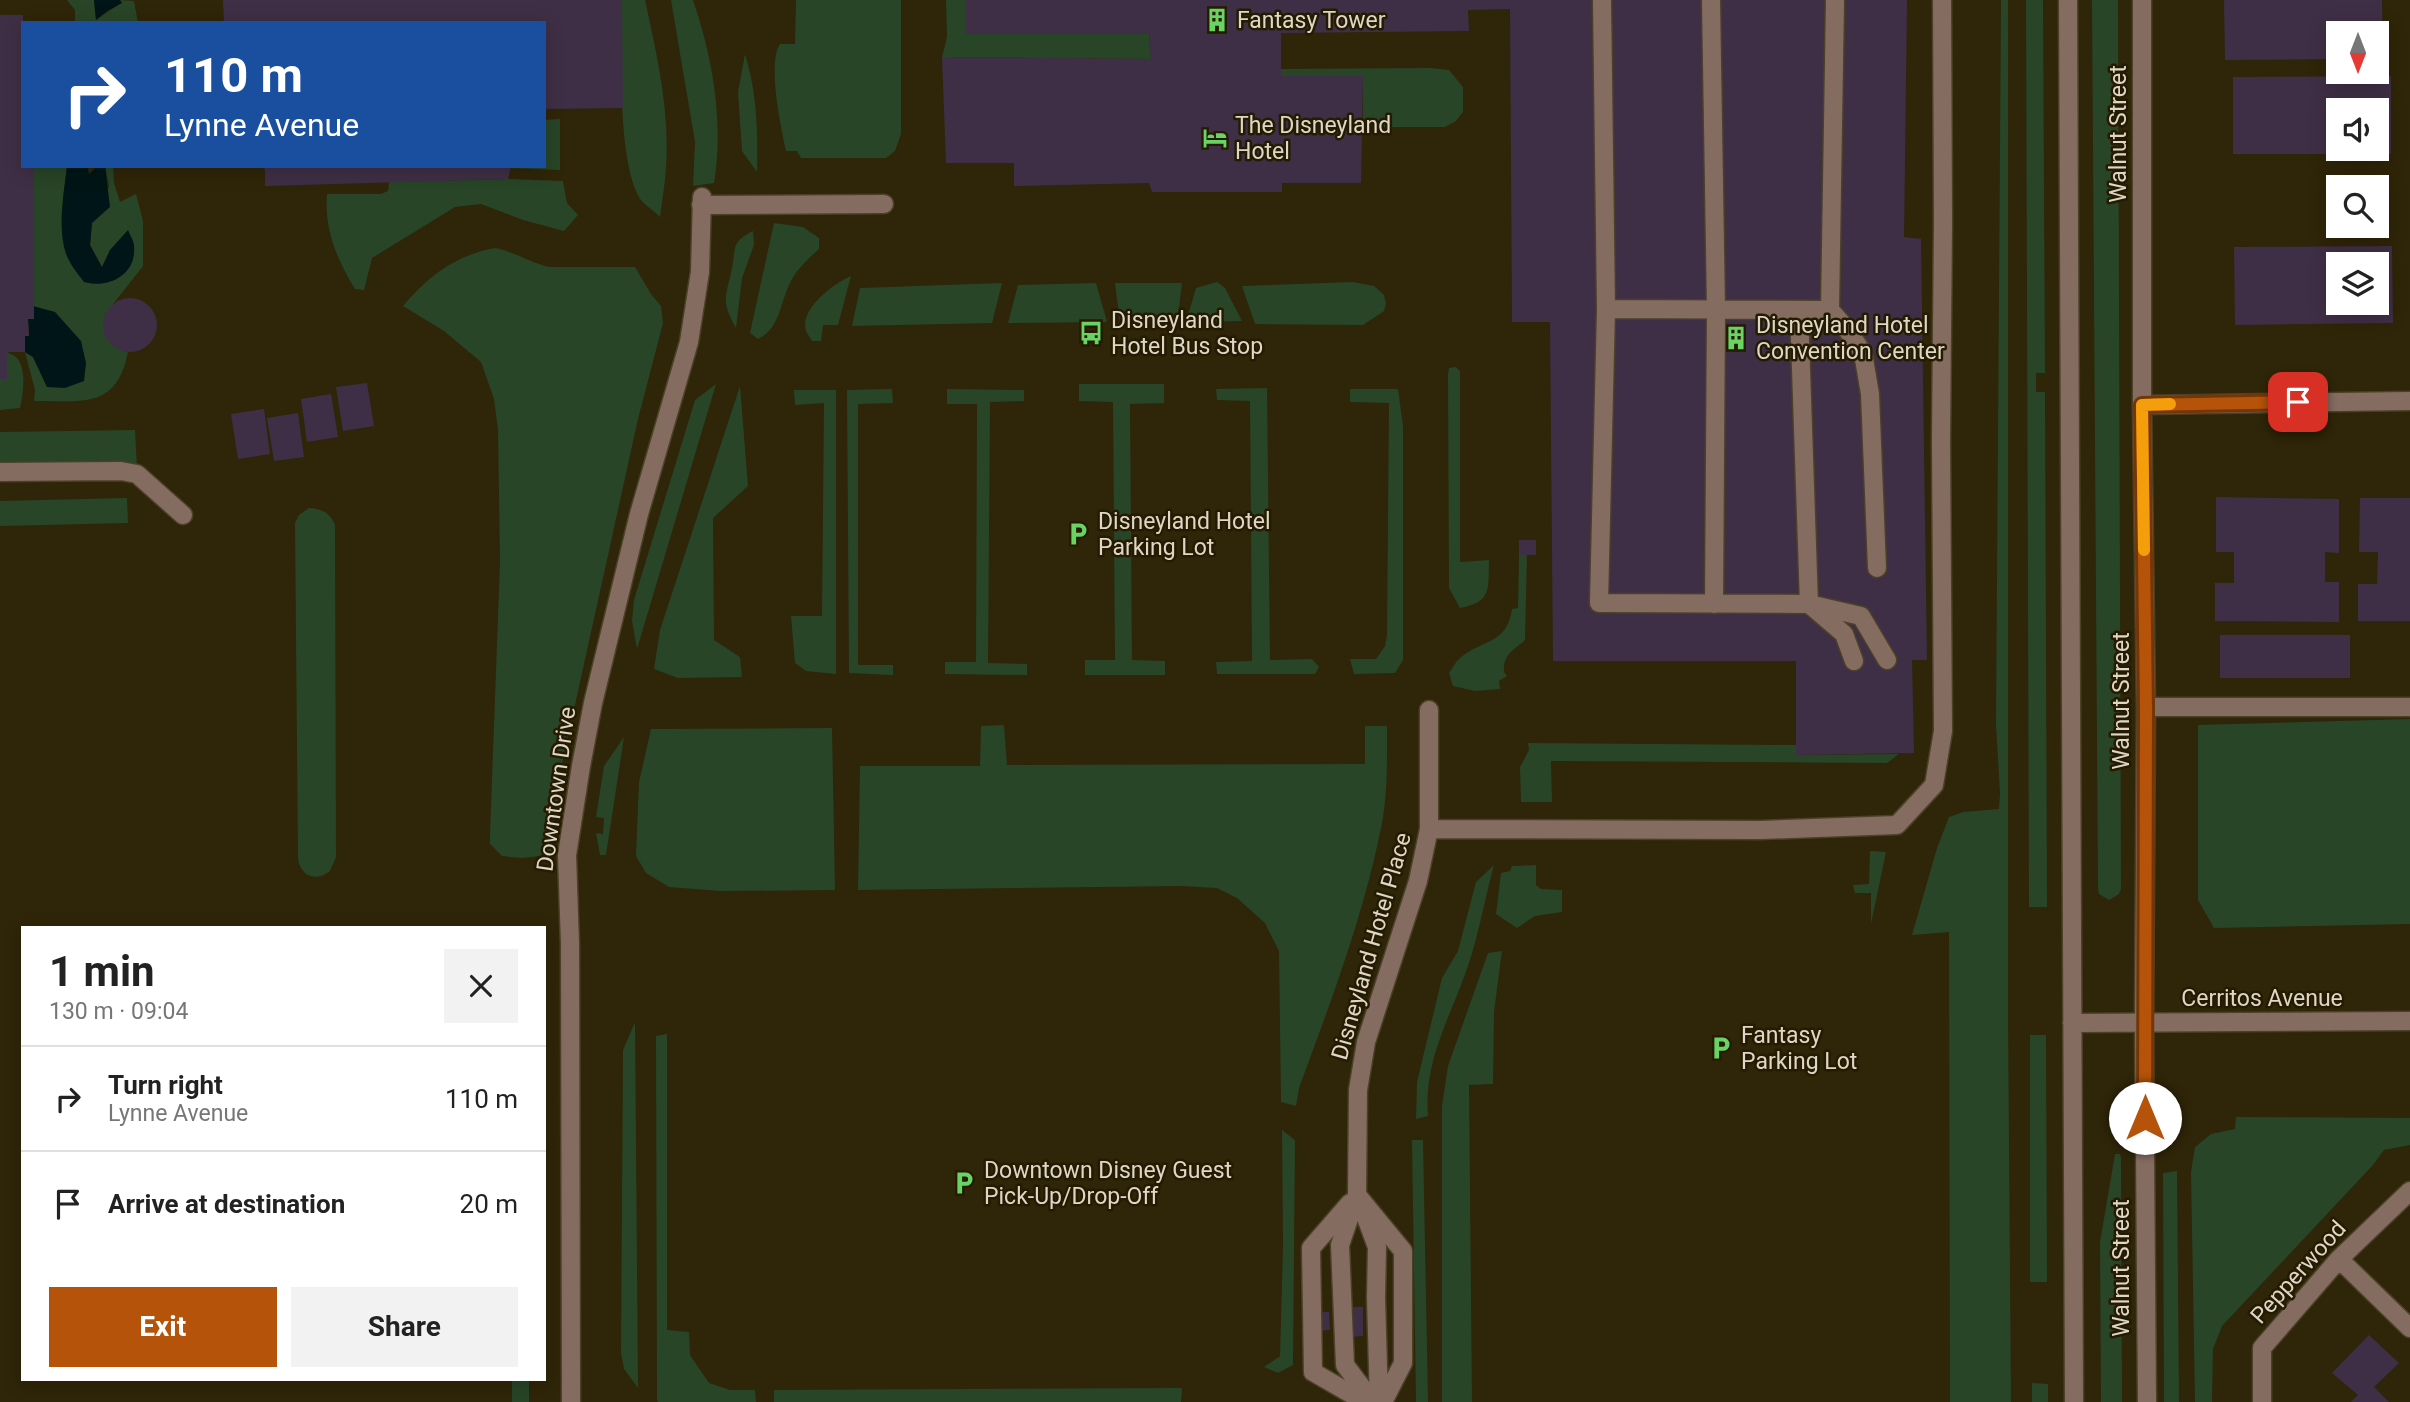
<!DOCTYPE html>
<html lang="en">
<head>
<meta charset="utf-8">
<style>
  :root { --surface:#fff; --page:#f2f2f2; --text:#222; --muted:#767676; --line:#e0e0e0; --accent:#b45309 }
  body { margin:0; font-family:Roboto,sans-serif; background:var(--page); color:var(--text); height:100vh; display:flex; flex-direction:column; font-size:26px; white-space:nowrap }
  * { box-sizing:border-box; margin:0 }
  p { font-size:23px; color:var(--muted) }
  .icon { flex:none; width:38px; height:38px; fill:none; stroke:currentColor; stroke-width:2; stroke-linecap:round; stroke-linejoin:round }
  .map { position:relative; flex:1; overflow:hidden }
  .side { position:absolute; left:21px; top:926px; width:525px; height:455px; display:flex; flex-direction:column; background:var(--surface); border-radius:0px; box-shadow:0 4px 18px #0003 }
  .side>* { flex:none }
  .guide { position:absolute; left:21px; top:21px; width:525px; height:147px; border-radius:0px; box-shadow:0 4px 18px #0003; background:#1a4fa0; color:#fff; overflow:hidden }
  .needle { width:46px; rotate:180deg }
  .buttons { position:absolute; left:2326px; top:21px; display:grid; gap:14px }
  .buttons a { display:grid; place-items:center; width:63px; height:63px; border-radius:0px; background:var(--surface); box-shadow:0 4px 18px #0003; font-size:35px }
  .pin { position:absolute; display:grid; place-items:center; width:60px; height:60px; color:#fff; margin:-30px; border-radius:14px; box-shadow:0 4px 10px #0006 }
  .me { position:absolute; width:77px; margin:-38px; rotate:0deg; stroke-linejoin:round; filter:drop-shadow(0 0 5px #0008) }
  .turn { display:flex; align-items:center; gap:24px; height:147px; padding:0 28px; font-size:32px }
  .turn .icon { width:91px; height:91px; stroke-width:2.5 }
  .turn b { display:block; font-size:49px; line-height:60px }
  .round { display:grid; place-items:center; flex:none; width:74px; height:74px; border-radius:0px; background:var(--page) }
  .summary { display:flex; align-items:center; justify-content:space-between; height:119px; padding:0 28px }
  h1 { font-size:42px; font-weight:700; line-height:52px }
  .action { display:flex; gap:14px; margin-top:auto; padding:14px 28px }
  .action a { flex:1; height:80px; border-radius:0px; background:var(--accent); color:#fff; font-size:28px; font-weight:700; line-height:80px; text-align:center }
  .action a+a { background:var(--page); color:var(--text) }
  ul { padding:0; list-style:none }
  li { display:flex; align-items:center; gap:21px; height:105px; padding:0 28px; border-top:2px solid var(--line) }
  li div { flex:1 }
  li b { display:block; font-size:26px }
  li em { font-style:normal }
  .map>svg:first-child { display:block }
  .green { fill:#284527 }
  .water { fill:#001517 }
  .building { fill:#3f2f46; fill-rule:evenodd }
  .lines { fill:none; stroke-linecap:round; stroke-linejoin:round }
  .minor-casing { stroke:#4b4127; stroke-width:21 }
  .minor { stroke:#856c61; stroke-width:18 }
  .route-casing { stroke:#753606; stroke-width:18 }
  .route { stroke:#b45309; stroke-width:12 }
  .slow { stroke:#f59e0b; stroke-width:12 }
  .labels { text-anchor:middle; stroke-width:5; stroke-linejoin:round; paint-order:stroke }
  .poi-label { font-size:23px; fill:#ded7c7; stroke:#251b01; text-anchor:start }
  .street-label { font-size:23px; fill:#ded7c7; stroke:#251b01 }
</style>
</head>
<body>
<div class="map">
<svg width="2410" height="1402" viewBox="0 0 2410 1402">
  <rect width="100%" height="100%" fill="#2f2508"/>
  <path class="green" d="M67,0h27l2,20 25,-17 -1,-3 14,1 4,22h-63v-13z
    M622,0h23c12,55 25,111 21,168 -1,16 -4,33 -6,49 -6,-6 -15,-12 -20,-18 -24,-40 -18,-151 -18,-199z
    M671,0h22c20,59 31,122 21,183l-21,3 2,-44z
    M796,0h105v134l-6,17 -9,7h-85l-4,-7h-11c-5,-24 -19,-87 -6,-107h15z
    M946,0h20v34h183l2,25 -209,-2 5,-20z
    M2001,0h7v1014l3,388h-61l-1,-470 -37,3 25,-87 12,-31 14,-5 36,-3 1,-16 -4,-68z
    M2026,0h17l2,373h-9v19h9l2,515h-18z
    M2092,0h26l3,889 -2,5 -10,6 -10,-6 -1,-5z
    M745,54c12,38 13,78 12,118l-15,-21 -4,-59z
    M1431,68l18,2 14,17v25l-7,9 -11,6h-82v-50l-82,-1v-7z
    M560,119v51l-50,-2 1,-2h33v-46z
    M34,166h33l-4,33 10,68 50,7 9,-13 2,-16 -24,5 -8,18 -12,-23 2,-22 17,-37 -4,-20h8l1,17 6,19 16,-8 7,27v45l-37,47c-6,20 2,34 22,39 -12,59 -46,48 -94,49l1,-11 -10,-38 8,5 14,30 -14,-81z
    M508,179l55,2 4,22 11,12 -14,16 -41,-11 -42,-16 -26,3 -83,51 -8,32 -9,-1c-18,-29 -31,-60 -28,-95h54l7,-3 1,-9z
    M774,223l29,4 16,11v11c-11,10 -23,21 -29,34 -10,20 -10,46 -32,56l-8,-6z
    M753,231l1,14 -12,33 -6,50c-16,-29 -10,-30 -4,-60 4,-21 -1,-26 21,-37z
    M495,248c21,4 35,15 55,19h85l16,27 10,12 2,17 -25,96 -76,345 -11,91 -30,3 -19,-2 -12,-12v-9l10,-274 -2,-131 -4,-31 -13,-37 -37,-31 -41,-25c25,-30 53,-51 92,-58z
    M851,276l-13,49h-15l-2,16h-9c-2,-4 -5,-7 -6,-10 -7,-22 28,-48 45,-55z
    M1217,282l8,6 17,33 -56,1 10,-34z
    M1353,282l21,4 10,9 2,9 -2,7 -21,14 -108,-1 -13,-38z
    M1002,283l-10,40 -140,3 8,-38z
    M1096,283l11,39 -99,1 10,-38z
    M1115,283h67l-5,41 -57,-2z
    M7,352c3,2 7,3 10,6 10,12 6,36 3,50l-20,2v-31h7z
    M1456,367l4,4v191l29,-2c-1,28 4,42 -29,48l-11,-20 -1,-213 1,-7z
    M716,384l-79,265 -5,-28 2,-21 61,-200z
    M1079,384h85v19l-34,1 2,256 33,1v14h-80v-15h30l-2,-258 -34,-1z
    M740,386l8,100 -35,32 1,122 26,17 2,20 -64,1 -24,-9 6,-39z
    M1267,388l3,272 42,-1 7,8 -4,7h-98l-1,-12 36,-1 -2,-260 -33,-1 -1,-11z
    M892,389l1,14 -35,1v261h35v10l-44,-2 -2,-283z
    M947,389l77,1v11l-34,1 -2,261 39,1v11l-82,-1v-12h31l1,-258h-30z
    M1350,389h48l5,37v234l-8,13 -41,1 -4,-15h26l9,-13 2,-11 2,-232 -39,-1z
    M794,390h42v284l-30,-3 -11,-8 -4,-47h31l2,-213 -29,2z
    M135,430l2,39h-137v-37z
    M127,498l1,25 -128,3v-25z
    M309,508c13,1 21,4 26,17l1,332 -6,14c-14,11 -28,6 -32,-11l-3,-337 4,-8z
    M1519,555h8l-2,85c-12,11 -22,14 -21,32l3,4 -8,5 1,8 -25,2 -22,-5 -4,-13c4,-5 6,-11 11,-15 22,-19 47,-13 52,-49l6,-1z
    M2410,719v205l-196,4 -16,-28v-175z
    M1004,725l3,40 358,-1v-38h22c0,35 1,72 -7,107 -18,87 -50,171 -81,255l-3,18 -15,-4 -2,-151 -14,-28 -28,-25 -20,-10 -35,-2 -324,4 2,-124h120l1,-40z
    M832,728l3,162 -115,1 -51,-4 -23,-14 -10,-17 3,-74 12,-53z
    M624,737l-18,118h-6l-4,-22 7,1 1,-16 -8,-1 8,-51z
    M1528,743l268,2v10l103,-1 -12,9 -336,-2 1,41h-31l-1,-35 9,-17z
    M1870,851l16,1 -15,72v-31h-16l-2,-8 16,-1z
    M1494,865c-9,33 -15,68 -26,101 -17,50 -45,95 -40,150l-12,3 1,-37 25,-104 16,-27 18,-69z
    M1536,865v20l5,4 21,1v22l-27,4 -18,12 -21,-14 5,-41 9,-2 2,-5z
    M1502,951l-8,61 -1,72 -24,1 3,317h-30v-296l6,-40 40,-113z
    M635,1022l3,366 -14,-19 -3,-16 2,-303z
    M667,1034v296l22,2 1,23 19,28 21,7h25l1,12h-98l-1,-2 -1,-364z
    M2030,1035h16l1,247h-17z
    M2236,1117l174,1v27l-26,5 -11,15 -151,161 -9,23 -1,53h-17l-4,-230 4,-25 16,-13 24,-5z
    M1282,1130l13,10 -2,225 -15,8 -14,-6 16,-11 3,-111z
    M1412,1140h11l5,262h-12z
    M2115,1154h5l1,4 1,244h-21l-1,-160z
    M2177,1171l2,231h-15l-1,-229z
    M512,1379h17v23h-17z
    M2032,1383l16,1v18h-16z
    M1182,1388l-1,14h-407v-12z"/>
  <path class="water" d="M94,0h26l2,3 -15,8 -11,9z
    M67,166h20l2,8 9,-8h7l5,41 -18,16 -2,22 12,22 8,-17 18,-20c2,5 6,11 6,16 3,29 -26,43 -50,36 -7,-9 -14,-18 -18,-28 -9,-27 -2,-61 1,-88z
    M33,306l22,6 26,29 5,22 -2,18 -19,7 -18,-1 -14,-30 -8,-5v-16l4,-1 -1,-16z"/>
  <path class="building" d="M223,0h399l1,108 -79,1v-86h-320z
    M966,0h941l-3,237 17,2 6,421h-15l2,93 -118,2v-94h-243l-3,-339h-38l-2,-313 -42,1 1,21 -188,2v43h82l-2,107h-79v9h-130l-3,-9 -135,3v-23h-68l-4,-106 209,2 -2,-25h-183z
    M2224,0h158l1,58h-7v-25h-38v26l-113,1z
    M0,15h23v151h11v153h-6l1,17h-4v16h-18v27h-7z
    M2391,76v78h-158v-77zM2338,110h38v39h-38z
    M263,166h248l-3,13 -243,7v-16z
    M2392,246l1,77 -158,2 -1,-78zM2338,264h38v39h-38z
    M103 325a27 27 0 1 1 54 0a27 27 0 1 1-54 0Z
    M367,383l7,43 -31,5 -7,-44z
    M331,394l7,43 -31,5 -6,-43z
    M264,409l6,45 -32,5 -7,-45z
    M298,413l6,44 -30,4 -7,-43z
    M2216,497l123,2v54l-14,-1v30h14v40l-124,-1v-38h19v-31h-18z
    M2360,498h50v123h-52v-37h19l1,-32h-19z
    M1519,540h17v15h-17z
    M2220,635h130v43h-130z
    M1349,1307h14v29l-13,1z
    M1316,1312h13l1,18 -13,1z
    M2369,1335l30,28 -25,24 15,15h-38l7,-7 -26,-22z"/>
  <g class="lines">
    <g class="minor-casing">
      <path id="minor" d="M1602,0l4,309 -7,294 210,1 52,12 26,44
        M1711,0l5,310 -2,294
        M1835,0l-5,310 16,18 17,25 7,41 7,174
        M2068,0l6,1402
        M2142,0v405l4,302 -2,316 3,379
        M701,205l183,-1
        M1606,309l224,1
        M1799,310l10,294 35,30 10,27
        M2142,405l268,-4
        M0,472l121,-1 16,3 46,41
        M2146,707h264
        M1429,829l332,1 136,-5 37,-40 9,-54 -2,-290 2,-219 -1,-222
        M2072,1023l338,-2
        M1357,1195l46,56v112l-20,39
        M1350,1203l-39,45 2,124 52,30
        M1364,1212l13,35 -1,51 3,104
        M2339,1259l71,69
        M571,1402l-1,-458 -3,-89 14,-89 12,-63 46,-189 50,-172 11,-70 2,-75
        M1373,1402l-28,-37 -5,-120 17,-50 1,-105 8,-48 52,-161 11,-52v-119
        M2262,1402v-54l77,-89 71,-68"/>
    </g>
    <use href="#minor" class="minor"/>
  </g>
  <g class="lines">
    <g class="route-casing">
      <path id="route" d="M2145,1118l1,-411 -4,-302 156,-3"/>
    </g>
    <use href="#route" class="route"/>
    <path class="slow" d="M2144,550l-2,-145 28,-1"/>
  </g>
  <defs>
    <g id="building-bare" transform="scale(1.89)"><path d="M-4-6H4V6H1V3H-1V6H-4ZM-2.5-4.3h1.7v1.8h-1.7ZM.8-4.3h1.7v1.8H.8ZM-2.5-1h1.7V.8h-1.7ZM.8-1h1.7V.8H.8Z" fill="#69d464" stroke="#251b01" stroke-width="2.5" paint-order="stroke"/></g>
    <g id="hotel-bare" transform="scale(1.89)"><path d="M-6-4.5h1.5V1H6V5H4.5V3h-9V5H-6ZM-4 0a1.8 1.8 0 1 1 3.6 0ZM.5 0V-2.5h3Q6-2.5 6 0Z" fill="#69d464" stroke="#251b01" stroke-width="2.5" paint-order="stroke"/></g>
    <g id="bus-bare" transform="scale(1.89)"><path d="M-5-6H5V4H4V6H2V4H-2V6H-4V4H-5ZM-3.5-4V0h7V-4ZM-3.5 1.2v1.5H-2V1.2ZM2 1.2v1.5H3.5V1.2Z" fill="#69d464" stroke="#251b01" stroke-width="2.5" paint-order="stroke"/></g>
    <g id="parking-bare" transform="scale(1.89)"><path d="M-3.5-5.5H1a3.5 3.5 0 0 1 0 7H-1V5.5H-3.5ZM-1-3.4V-.6H.8a1.4 1.4 0 0 0 0-2.8Z" fill="#69d464" stroke="#251b01" stroke-width="2.5" paint-order="stroke"/></g>
  </defs>
  <g fill-rule="evenodd">
    <use href="#building-bare" x="1217" y="20"/>
    <use href="#hotel-bare" x="1215" y="138"/>
    <use href="#bus-bare" x="1091" y="333"/>
    <use href="#building-bare" x="1736" y="338"/>
    <use href="#parking-bare" x="1078" y="534"/>
    <use href="#parking-bare" x="1721" y="1048"/>
    <use href="#parking-bare" x="964" y="1183"/>
  </g>
  <g class="labels">
    <g class="poi-label">
      <text x="1237" y="28">Fantasy Tower</text>
      <text x="1235" y="133">The Disneyland<tspan x="1235" dy="26">Hotel</tspan></text>
      <text x="1111" y="328">Disneyland<tspan x="1111" dy="26">Hotel Bus Stop</tspan></text>
      <text x="1756" y="333">Disneyland Hotel<tspan x="1756" dy="26">Convention Center</tspan></text>
      <text x="1098" y="529">Disneyland Hotel<tspan x="1098" dy="26">Parking Lot</tspan></text>
      <text x="1741" y="1043">Fantasy<tspan x="1741" dy="26">Parking Lot</tspan></text>
      <text x="984" y="1178">Downtown Disney Guest<tspan x="984" dy="26">Pick-Up/Drop-Off</tspan></text>
    </g>
    <g class="street-label">
      <text transform="translate(2118 134) rotate(-90)" y="8">Walnut Street</text>
      <text transform="translate(2121 701) rotate(-90)" y="8">Walnut Street</text>
      <text transform="translate(556 789) rotate(-82)" y="8">Downtown Drive</text>
      <text transform="translate(1371 946) rotate(-74)" y="8">Disneyland Hotel Place</text>
      <text x="2262" y="1006">Cerritos Avenue</text>
      <text transform="translate(2121 1268) rotate(-90)" y="8">Walnut Street</text>
      <text transform="translate(2298 1272) rotate(-48)" y="8">Pepperwood</text>
    </g>
  </g>
</svg>
<div class="buttons">
<a><svg class="needle" viewBox="-14 -14 28 28"><path d="M0-13l5 13h-10z" fill="#e53935"/><path d="M0 13l5-13h-10z" fill="#767676"/></svg></a>
<a><svg class="icon" aria-label="sound" viewBox="0 0 24 24"><path d="M4 9h4l5-4v14l-5-4H4zM17 9q2 3 0 6"/></svg></a>
<a><svg class="icon" aria-label="search" viewBox="0 0 24 24"><circle cx="10" cy="10" r="6"/><path d="M15 15l6 6"/></svg></a>
<a><svg class="icon" aria-label="layers" viewBox="0 0 24 24"><path d="M12 4l9 5-9 5-9-5zM3 14l9 5 9-5"/></svg></a>
</div>
<div class="pin" style="left:2298px;top:402px;background:#d93025"><svg class="icon" aria-label="arrive" viewBox="0 0 24 24"><path d="M6 21V4h12l-3 4 3 4H6"/></svg></div>
<svg class="me" style="left:2145px;top:1118px" viewBox="-20 -20 40 40"><circle r="19" fill="#fff"/><path d="M0-13L10 11 0 6-10 11z" fill="#b45309"/></svg>
<div class="guide">
<div class="turn"><svg class="icon" aria-label="right" viewBox="0 0 24 24"><path d="M7 20v-9h11M14 6l5 5-5 5"/></svg><div><b>110 m</b>Lynne Avenue</div></div>
</div>
<section class="side">
<div class="summary"><div><h1>1 min</h1><p>130 m · 09:04</p></div><a class="round"><svg class="icon" aria-label="close" viewBox="0 0 24 24"><path d="M6 6l12 12M18 6L6 18"/></svg></a></div>
<ul>
<li><svg class="icon" aria-label="right" viewBox="0 0 24 24"><path d="M7 20v-9h11M14 6l5 5-5 5"/></svg><div><b>Turn right</b><p>Lynne Avenue</p></div><em>110 m</em></li>
<li><svg class="icon" aria-label="arrive" viewBox="0 0 24 24"><path d="M6 21V4h12l-3 4 3 4H6"/></svg><div><b>Arrive at destination</b></div><em>20 m</em></li>
</ul>
<div class="action"><a>Exit</a><a>Share</a></div>
</section>
</div>
</body>
</html>
